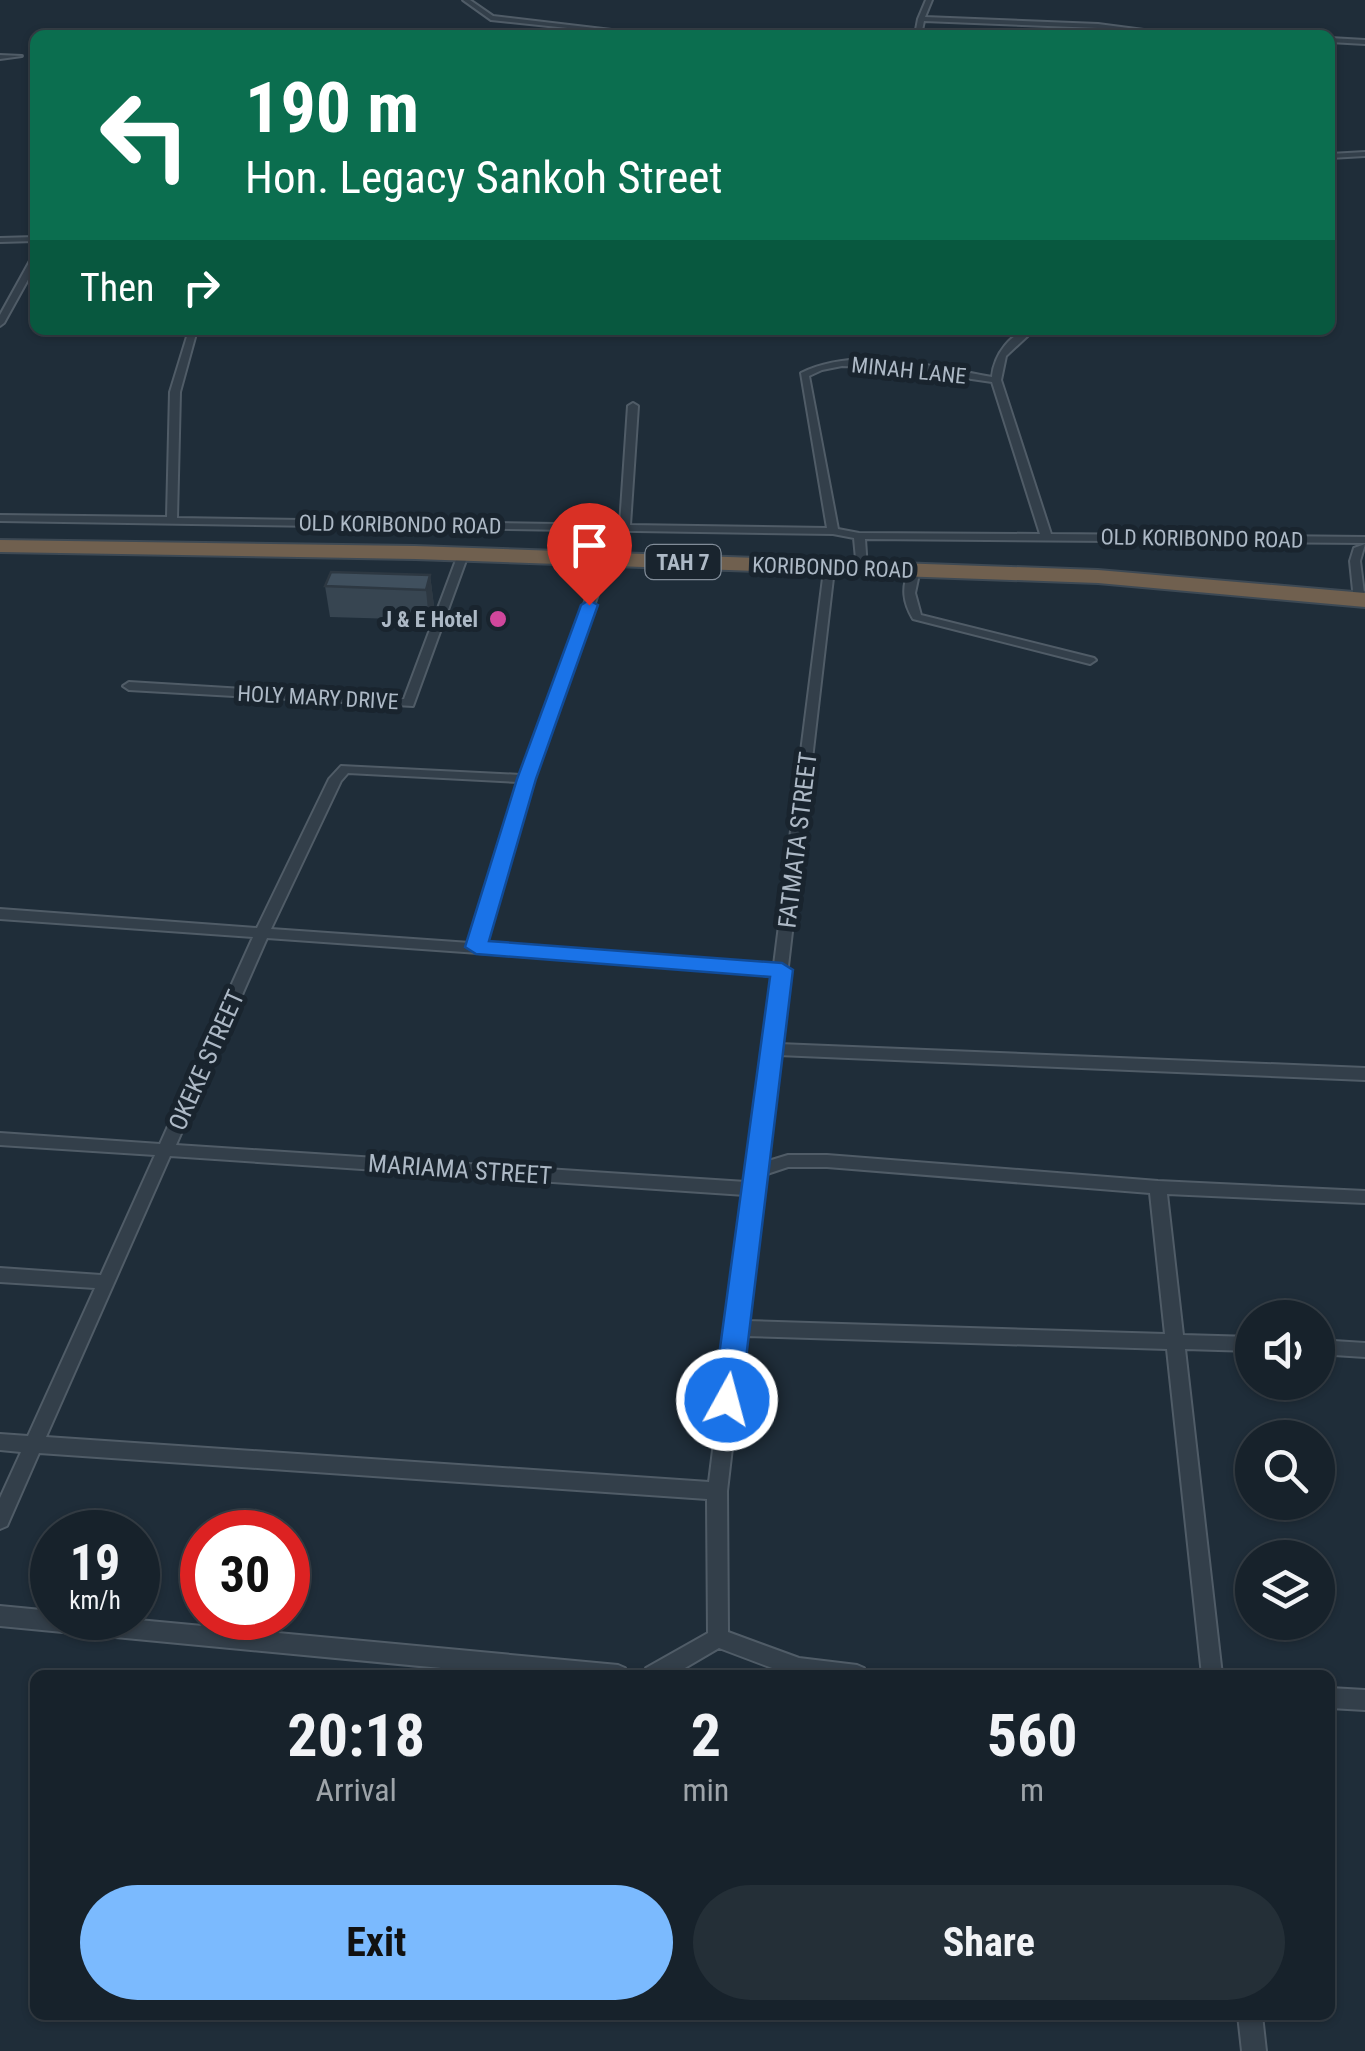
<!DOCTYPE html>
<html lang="en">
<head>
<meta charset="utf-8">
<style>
  :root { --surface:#17222b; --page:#242f37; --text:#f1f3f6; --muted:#9ea4a9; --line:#363f47; --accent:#7bbafe }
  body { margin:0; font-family:"Roboto Condensed",sans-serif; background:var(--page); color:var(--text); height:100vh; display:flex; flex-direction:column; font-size:38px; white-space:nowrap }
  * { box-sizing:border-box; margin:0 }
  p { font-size:32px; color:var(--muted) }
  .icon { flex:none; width:55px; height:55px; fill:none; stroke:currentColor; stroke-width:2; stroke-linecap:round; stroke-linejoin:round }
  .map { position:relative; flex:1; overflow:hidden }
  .side { position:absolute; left:30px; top:1670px; width:1305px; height:350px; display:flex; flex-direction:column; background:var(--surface); border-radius:15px; box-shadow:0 2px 8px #0004,0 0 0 2px var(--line) }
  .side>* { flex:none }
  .banner { position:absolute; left:30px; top:30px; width:1305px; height:305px; border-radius:15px; box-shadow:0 2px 8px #0004,0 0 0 2px var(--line); background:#0b6e4f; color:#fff; overflow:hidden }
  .controls { position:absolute; left:1235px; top:1300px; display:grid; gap:20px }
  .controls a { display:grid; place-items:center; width:100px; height:100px; border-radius:50%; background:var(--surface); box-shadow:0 2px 8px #0004,0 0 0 2px var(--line); font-size:50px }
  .speed { position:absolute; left:30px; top:1510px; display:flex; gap:20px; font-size:50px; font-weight:700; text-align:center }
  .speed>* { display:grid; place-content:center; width:130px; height:130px; border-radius:50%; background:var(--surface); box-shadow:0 2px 8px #0004,0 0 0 2px var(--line); line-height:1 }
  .speed small { font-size:25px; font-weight:400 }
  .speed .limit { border:15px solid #d22; background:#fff; color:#111 }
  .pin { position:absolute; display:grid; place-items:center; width:85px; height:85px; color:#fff; margin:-102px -42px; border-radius:50% 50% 50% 0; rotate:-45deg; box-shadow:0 0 10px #0007 }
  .pin .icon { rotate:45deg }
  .me { position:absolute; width:110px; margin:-55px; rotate:7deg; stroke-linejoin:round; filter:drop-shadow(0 0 8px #0008) }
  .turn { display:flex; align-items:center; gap:35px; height:210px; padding:0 50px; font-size:45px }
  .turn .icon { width:130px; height:130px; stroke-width:2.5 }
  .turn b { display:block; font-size:70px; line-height:85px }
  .then { display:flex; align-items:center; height:95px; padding:0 50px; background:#0003; gap:20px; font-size:38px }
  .eta { display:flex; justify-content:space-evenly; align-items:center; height:170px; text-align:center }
  .eta b { font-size:60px; font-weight:700; line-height:70px }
  .primary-button { display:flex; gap:20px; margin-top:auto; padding:20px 50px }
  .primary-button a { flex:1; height:115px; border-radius:60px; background:var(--accent); color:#111; font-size:40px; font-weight:700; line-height:115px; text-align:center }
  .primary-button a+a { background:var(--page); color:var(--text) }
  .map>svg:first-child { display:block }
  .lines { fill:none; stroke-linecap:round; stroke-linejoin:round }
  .street-casing { stroke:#505c67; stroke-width:4 }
  .highway-casing { stroke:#3d4954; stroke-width:4 }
  .street { fill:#333f4a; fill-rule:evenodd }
  .highway { fill:#70604f; fill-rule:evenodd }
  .wall { fill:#374551 }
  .shaded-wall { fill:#2d3842 }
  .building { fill:#40505e; stroke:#2d3842; stroke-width:2.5 }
  .route { fill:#1a73e8; stroke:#114b97; stroke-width:2.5 }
  .hotel-dot { fill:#d1479c; stroke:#19242e; stroke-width:4 }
  .labels { text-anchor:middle; stroke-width:10; stroke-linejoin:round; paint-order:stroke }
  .far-street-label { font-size:22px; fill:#adb9c6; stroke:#19242e }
  .shield { fill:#19242e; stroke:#818c98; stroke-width:2.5 }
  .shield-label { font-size:22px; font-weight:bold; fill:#adb9c6 }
  .far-poi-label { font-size:22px; font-weight:bold; fill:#adb9c6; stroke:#19242e; text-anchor:end }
  .street-label { font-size:25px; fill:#adb9c6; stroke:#19242e }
</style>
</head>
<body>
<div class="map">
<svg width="1365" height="2051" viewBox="0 0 1365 2051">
  <rect width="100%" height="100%" fill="#1f2d39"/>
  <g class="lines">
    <g class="street-casing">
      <path id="street" d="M463,0h7l23,16 161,19h-20l-143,-15z
        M926,0h6l-7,17 173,7 84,11 -84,-7 -174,-7 -3,14h-6l3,-16z
        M1330,38l35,2v4l-35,-2z
        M0,55l22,1 -22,3z
        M1365,152v4l-35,2v-4z
        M35,237v4l-35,1v-4z
        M35,257v10l-31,56 -4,3v-11l31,-56z
        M189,330h8l-17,62 -3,126 443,7 8,-119 5,-3 5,3 -8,119 197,3 -26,-155c57,-28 131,-6 191,4 2,-22 19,-47 42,-47l-28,26 -5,24 50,154 314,3v6l-500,-4 2,30 -5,3 -5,-3 -3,-31 -21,-4 -833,-13v-6l167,2 3,-125zM842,366l54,2 96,14 48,152 -181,-1 -21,-4 -29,-153 13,-6z
        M1365,544l-5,17 5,40 -5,2 -6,-3 -4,-39 4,-13z
        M464,549l5,3 -56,154 -284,-16 -6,-4 6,-4 275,17 55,-147z
        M602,566l5,3 -75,210 -48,165 290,21 49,-387 5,-3 5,3 -54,466 586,24v12l-587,-25 -13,107 23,-7h39l331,26 207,10v12l-198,-9 16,141 69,2v14l-67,-2 37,326h-20l-35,-326 -422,-13 -18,155 1,141 71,26 58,7 7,3 3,7h-76l-72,-27 -46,27h-30l3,-7 62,-35 -1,-134 -668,-46 -32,73 -7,3v-31l21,-46 -21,-2v-16l28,2 67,-148 -95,-6v-14l101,7 54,-120 -155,-10v-12l160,11 93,-207 -253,-18v-10l257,19 72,-149 12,-13 180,9 76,-206zM348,773l171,9 -49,161 -199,-14 70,-148zM267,938l506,36 -27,208 -570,-37zM170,1156l575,39 -36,287 -663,-45zM788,1167h39l323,26 15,141 -419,-13 18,-146z
        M915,566l5,3 -5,24 6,22 173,43 2,2 -6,4 -177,-45c-10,-17 -12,-32 -3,-50z
        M1318,1340l47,3v14l-47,-3z
        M0,1606l52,5v7h65l501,47 7,3 3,7h-114l-514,-49z
        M1330,1688l35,2v20l-35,-2z
        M1238,2015h24l4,36h-24z"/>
    </g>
    <g class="highway-casing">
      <path id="highway" d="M0,540l415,6 683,24 267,23v14l-267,-24 -683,-24 -415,-7z"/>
    </g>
    <use href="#street" class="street"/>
    <use href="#highway" class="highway"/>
  </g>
  <path class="wall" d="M430,575l4,31 -5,14 -99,-3 -5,-31z"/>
  <path class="shaded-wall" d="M430,575l4,31 -5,14 -3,-30z"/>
  <path class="building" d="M331,572l99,3 -4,15 -101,-4z"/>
  <path class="route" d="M589,600l9,5 -62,174 -47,162 293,22 11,7 -52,430 -4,8h-20l-4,-8 57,-423 -294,-23 -11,-7 52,-168 64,-174z"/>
  <circle class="hotel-dot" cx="498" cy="619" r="10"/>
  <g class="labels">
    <g class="far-street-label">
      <text transform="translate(909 370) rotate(6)" y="8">MINAH LANE</text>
      <text transform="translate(400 524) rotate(1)" y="8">OLD KORIBONDO ROAD</text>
      <text transform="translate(1202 538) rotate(1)" y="8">OLD KORIBONDO ROAD</text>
      <text transform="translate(833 567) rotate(2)" y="8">KORIBONDO ROAD</text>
      <text transform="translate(318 697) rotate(3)" y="8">HOLY MARY DRIVE</text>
    </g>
    <rect class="shield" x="645.5" y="545" width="75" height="34" rx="8"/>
    <g class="shield-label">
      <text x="683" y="570">TAH 7</text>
    </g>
    <g class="far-poi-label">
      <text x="478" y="627">J &amp; E Hotel</text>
    </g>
    <g class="street-label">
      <text transform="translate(797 840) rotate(-83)" y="9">FATMATA STREET</text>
      <text transform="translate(206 1060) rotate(-66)" y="9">OKEKE STREET</text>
      <text transform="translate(460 1169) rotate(4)" y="9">MARIAMA STREET</text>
    </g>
  </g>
</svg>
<div class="controls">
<a><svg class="icon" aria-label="sound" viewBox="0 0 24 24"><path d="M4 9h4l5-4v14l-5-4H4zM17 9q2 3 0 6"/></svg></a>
<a><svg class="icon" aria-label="search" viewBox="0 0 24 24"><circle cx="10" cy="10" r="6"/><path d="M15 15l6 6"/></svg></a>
<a><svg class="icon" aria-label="layers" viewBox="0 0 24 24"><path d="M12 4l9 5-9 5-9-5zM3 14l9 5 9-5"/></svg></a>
</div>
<div class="speed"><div>19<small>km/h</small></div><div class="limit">30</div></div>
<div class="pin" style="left:589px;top:605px;background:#d93025"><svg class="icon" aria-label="arrive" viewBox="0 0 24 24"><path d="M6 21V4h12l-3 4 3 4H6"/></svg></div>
<svg class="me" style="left:727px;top:1400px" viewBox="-20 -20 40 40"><circle r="17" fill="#1a73e8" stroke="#fff" stroke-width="3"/><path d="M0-11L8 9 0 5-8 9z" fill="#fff"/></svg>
<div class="banner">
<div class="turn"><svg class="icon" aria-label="left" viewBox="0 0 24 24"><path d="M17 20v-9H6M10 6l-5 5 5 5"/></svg><div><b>190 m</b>Hon. Legacy Sankoh Street</div></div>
<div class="then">Then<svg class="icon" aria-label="right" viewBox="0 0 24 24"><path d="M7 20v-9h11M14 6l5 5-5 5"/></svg></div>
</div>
<section class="side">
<div class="eta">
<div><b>20:18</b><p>Arrival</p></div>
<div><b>2</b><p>min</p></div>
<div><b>560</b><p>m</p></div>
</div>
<div class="primary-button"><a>Exit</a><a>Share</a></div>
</section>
</div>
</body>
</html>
